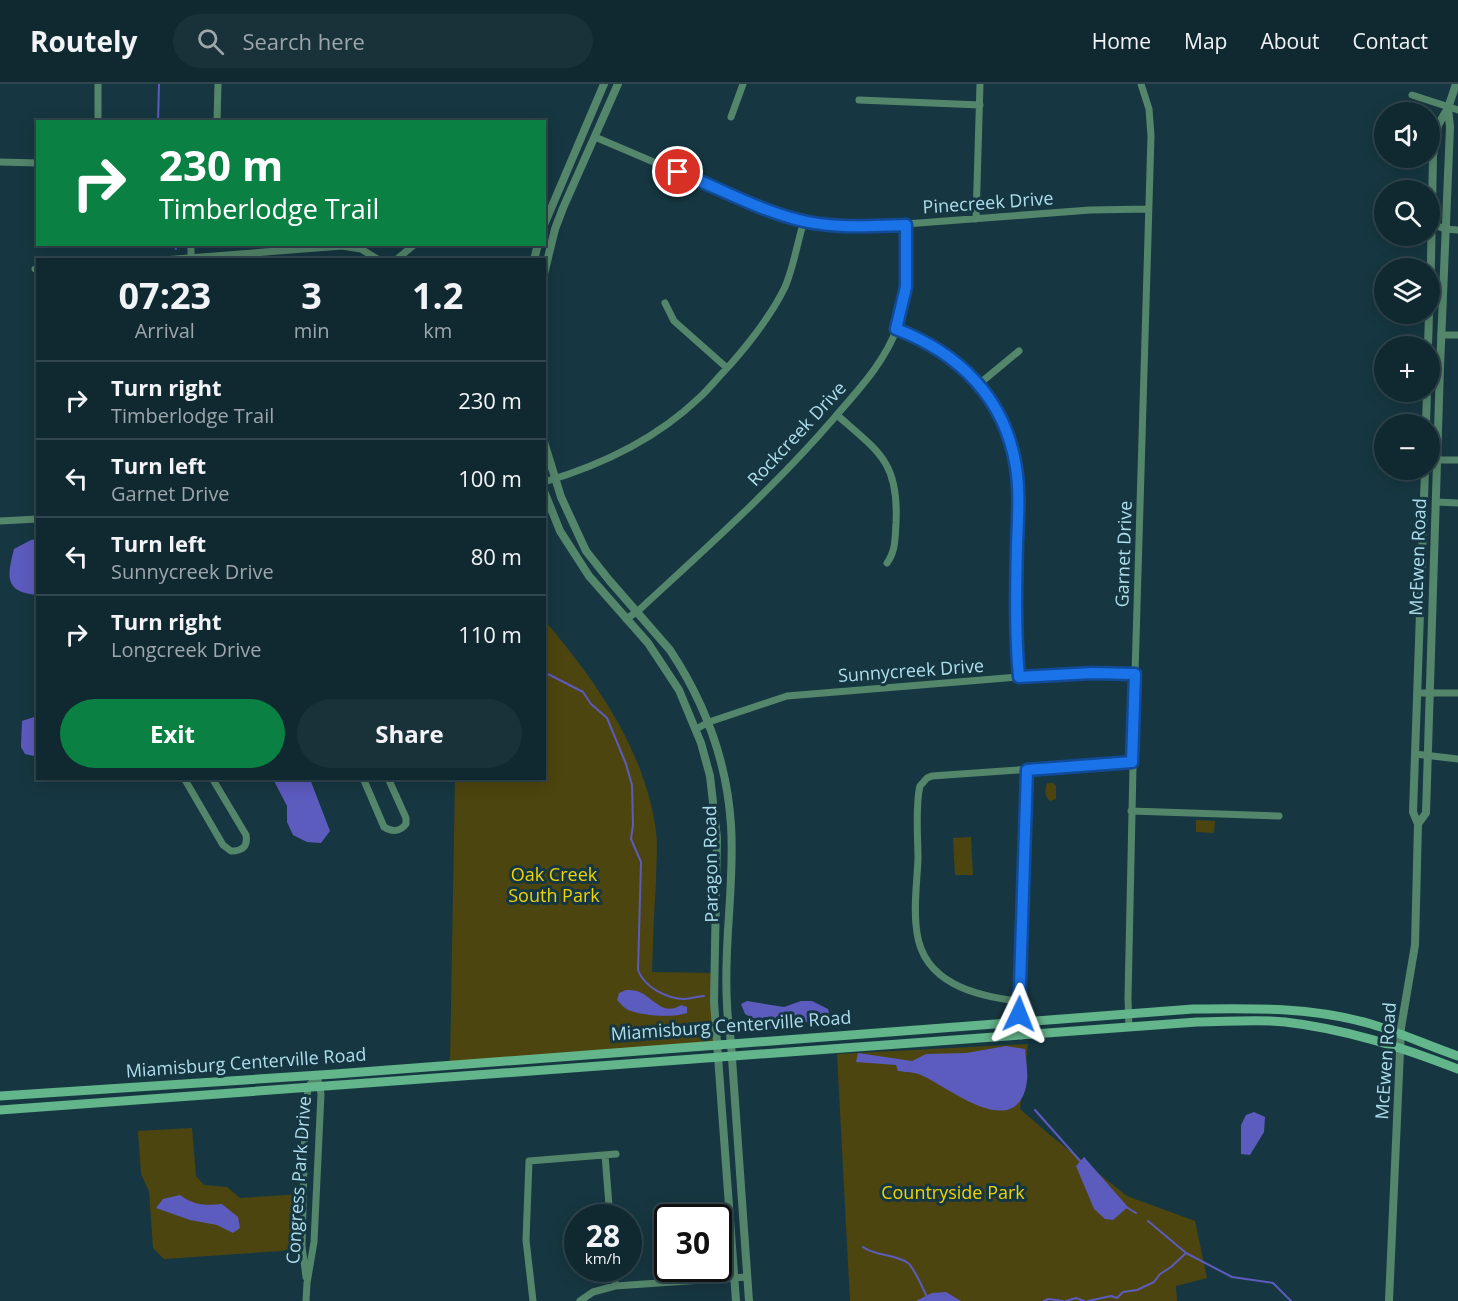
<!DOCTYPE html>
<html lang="en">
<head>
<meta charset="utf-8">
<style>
  :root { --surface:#102931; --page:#193139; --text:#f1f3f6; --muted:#9ca6ab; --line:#30454d; --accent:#0b8043 }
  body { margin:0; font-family:"Open Sans",sans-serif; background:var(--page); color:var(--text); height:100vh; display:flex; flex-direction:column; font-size:22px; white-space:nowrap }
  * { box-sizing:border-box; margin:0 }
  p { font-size:20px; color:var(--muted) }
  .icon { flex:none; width:33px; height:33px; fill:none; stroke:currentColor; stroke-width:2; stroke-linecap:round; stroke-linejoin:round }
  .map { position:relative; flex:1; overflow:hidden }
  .sheet { position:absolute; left:36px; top:174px; width:510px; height:522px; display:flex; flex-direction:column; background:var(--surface); border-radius:0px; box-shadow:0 3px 15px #0003,0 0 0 2px var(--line) }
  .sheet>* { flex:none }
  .top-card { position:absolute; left:36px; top:36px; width:510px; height:126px; border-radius:0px; box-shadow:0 3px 15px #0003,0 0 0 2px var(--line); background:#0b8043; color:#fff; overflow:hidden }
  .fabs { position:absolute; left:1374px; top:18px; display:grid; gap:12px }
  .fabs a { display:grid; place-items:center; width:66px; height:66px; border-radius:50%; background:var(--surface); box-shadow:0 3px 15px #0003,0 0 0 2px var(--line); font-size:30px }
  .speed { position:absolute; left:564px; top:1120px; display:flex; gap:12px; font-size:30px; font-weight:700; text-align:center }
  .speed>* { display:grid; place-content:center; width:78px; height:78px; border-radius:50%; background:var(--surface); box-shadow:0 3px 15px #0003,0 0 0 2px var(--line); line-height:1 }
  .speed small { font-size:15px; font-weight:400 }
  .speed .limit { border:3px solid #111; border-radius:9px; background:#fff; color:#111 }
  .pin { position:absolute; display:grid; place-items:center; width:51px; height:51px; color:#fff; margin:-26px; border:3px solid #fff; border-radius:50%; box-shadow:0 2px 6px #0007 }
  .me { position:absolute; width:66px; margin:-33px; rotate:2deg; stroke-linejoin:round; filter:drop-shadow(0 0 4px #0008) }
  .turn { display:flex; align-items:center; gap:21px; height:126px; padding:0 24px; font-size:27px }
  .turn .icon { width:78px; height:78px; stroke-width:2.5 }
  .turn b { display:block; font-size:42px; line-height:51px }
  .eta { display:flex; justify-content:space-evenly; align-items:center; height:102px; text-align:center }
  .eta b { font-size:36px; font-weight:700; line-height:42px }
  .cta { display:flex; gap:12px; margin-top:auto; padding:12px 24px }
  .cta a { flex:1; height:69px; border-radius:36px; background:var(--accent); color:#fff; font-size:24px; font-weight:700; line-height:69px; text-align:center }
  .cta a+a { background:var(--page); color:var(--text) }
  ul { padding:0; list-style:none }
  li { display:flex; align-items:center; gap:18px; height:78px; padding:0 24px; border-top:2px solid var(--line) }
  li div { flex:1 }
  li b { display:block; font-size:22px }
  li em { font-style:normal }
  header { display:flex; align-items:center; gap:36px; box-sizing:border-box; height:84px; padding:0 30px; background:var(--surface); border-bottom:2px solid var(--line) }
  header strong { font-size:28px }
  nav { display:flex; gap:33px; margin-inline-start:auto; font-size:21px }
  .search { width:420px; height:54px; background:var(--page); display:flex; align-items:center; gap:15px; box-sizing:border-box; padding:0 21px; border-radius:33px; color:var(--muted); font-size:22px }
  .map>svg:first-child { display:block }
  .green { fill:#4d450f }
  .water { fill:#5c5bbe }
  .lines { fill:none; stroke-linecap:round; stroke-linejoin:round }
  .stream { stroke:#5c5bbe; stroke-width:2 }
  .minor { stroke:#54866b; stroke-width:7 }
  .tertiary { stroke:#54866b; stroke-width:8 }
  .secondary { stroke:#63b58b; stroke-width:9 }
  .route-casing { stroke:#114b97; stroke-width:15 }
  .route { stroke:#1a73e8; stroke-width:10 }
  .labels { text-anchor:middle; stroke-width:6; stroke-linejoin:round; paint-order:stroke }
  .street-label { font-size:18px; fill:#aeddec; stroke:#163741 }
  .park-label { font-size:18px; fill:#efd402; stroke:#163741 }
</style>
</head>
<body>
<header>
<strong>Routely</strong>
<div class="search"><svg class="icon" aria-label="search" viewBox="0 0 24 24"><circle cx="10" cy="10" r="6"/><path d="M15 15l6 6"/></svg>Search here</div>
<nav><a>Home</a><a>Map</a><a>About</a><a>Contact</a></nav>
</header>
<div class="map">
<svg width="1458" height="1217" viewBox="0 0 1458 1217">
  <rect width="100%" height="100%" fill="#163741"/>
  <path class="green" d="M545,537c51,60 100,129 111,210 2,16 0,34 0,50 -2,31 -3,61 -4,91l62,1 4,72 -268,19 5,-285 89,-1z
    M1047,699h6l3,3v13l-6,2c-6,-6 -5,-10 -3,-18z
    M1196,736l19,1 -1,12 -18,-1z
    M971,753l2,38h-18l-2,-37z
    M1028,960l-8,65 30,26 77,61 68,25 12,57 -31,8 1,15h-327l-13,-247z
    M192,1044l4,48 8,9 23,2 13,11 63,-4 -1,52 -21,5 -117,8 -11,-11 -4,-57 -8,-17 -3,-43z"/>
  <path class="water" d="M37,455v56c-33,-3 -30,-19 -23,-46l17,-9z
    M37,632v39l-3,1 -9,-2 -4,-7 1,-26z
    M273,695h37l20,52 -9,12 -14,-1 -14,-7 -6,-13v-16z
    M626,906c4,0 7,0 11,1 17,6 25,26 44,14l6,2v6c-15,5 -43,3 -59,-3 -4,-2 -8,-7 -11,-10l2,-7z
    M747,917l37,6 17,-6h11l16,8 1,4 -8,8 -38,3 -13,4 -25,-14 -4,-10z
    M1006,962l19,3c1,12 4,26 1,38 -13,54 -78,0 -105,-12 -7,-3 -16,-3 -23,-4l-2,-6 -40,-3 2,-9 54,8 14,-7 40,-1z
    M1254,1028l11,5 -1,15 -14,23 -9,-1v-29l5,-10z
    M1084,1073l44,50 -15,13 -8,-1 -11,-10 -18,-43z
    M180,1111c13,10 26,11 42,9l16,13 2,11 -7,5 -16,-8 -27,-5 -34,-12 7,-9z
    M946,1208l15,9h-45l16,-8z"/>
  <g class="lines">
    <path class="stream" d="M158,38l1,-38
      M174,160l2,5
      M544,588l39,20 8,12 16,14 19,46 6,21 1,40 -2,14 10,23 -3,108c6,17 29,29 47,29 6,0 12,-3 19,-3
      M1035,1026l47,53
      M1126,1123l10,6
      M1148,1137l38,32 46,24 41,6 18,18
      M863,1163c11,9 32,7 45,16 8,7 16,29 21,38
      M1044,1217l4,-2 15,2
      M1066,1217l10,-3 8,3
      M1088,1217l23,-5 6,2 6,-6 14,-2 17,-8 6,-8 11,-7 15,-14"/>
    <path class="minor" d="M98,0v38
      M1412,11l46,15
      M859,16l121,5
      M731,33l12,-33
      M217,38l1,-38
      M595,53l155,66 54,18 62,6 224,-17 59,-1
      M0,78l38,1
      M976,135l4,-135
      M1432,140l13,5 13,1
      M191,174v-14
      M163,176l179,-14 19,3 18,11
      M396,176l19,-16
      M35,185l3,-1
      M665,219l9,18 53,47
      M896,245c63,24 109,69 120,138 4,24 2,48 1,73 -1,46 -2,91 2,137
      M1441,251h17
      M979,300l40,-33
      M837,331c42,37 62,47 59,108 -1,14 0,28 -9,40
      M1430,376h28
      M544,398c58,-17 111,-42 155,-84 11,-10 20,-22 31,-33 21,-24 41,-49 55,-78 9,-21 12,-44 19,-66
      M1437,418l21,1
      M0,437l38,-2
      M626,535l12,-8c67,-62 137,-124 197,-194 24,-28 49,-54 62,-89 12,-34 10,-68 9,-103
      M1417,609h41
      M696,645l13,-7 78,-26 232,-19 73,-4 43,1
      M1415,670l43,5
      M184,694l39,67 8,6c11,0 17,-4 15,-16l-34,-57
      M363,694l21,49c8,5 16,5 22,-3v-6l-18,-40
      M1131,727l148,5
      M1018,917c-43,-5 -94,-18 -101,-68 -4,-24 0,-50 1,-74 0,-21 -3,-54 2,-73l7,-8 5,-2 200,-14
      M1129,943l-1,-29 7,-324 16,-538 -2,-27 -8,-25
      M1021,952l-3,-35 4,-58 5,-173
      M605,1071l5,63
      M614,1185l1,17
      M306,1193l-4,-31 3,-122 3,-37 9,-12
      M306,1217l1,-18 7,-41 7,-148 -4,-19
      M533,1217l-7,-61 3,-79 87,-7
      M580,1217l13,-9 22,-6 132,-9"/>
    <path class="tertiary" d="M544,141l60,-141
      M534,176l4,-16
      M544,190l11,-45 8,-21 55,-124
      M1430,228l3,-156 5,-31 10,-17 8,-24
      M1428,262l1,-32
      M1426,340l1,-32
      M544,358l17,55 25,54 23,29 61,70c35,53 57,112 61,175 4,60 -8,119 -4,179 0,13 3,27 4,40l18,257
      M544,407l16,40 29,45 59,67 31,47 22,53 9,33 7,62 -3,164 22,299
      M1418,740l8,-11 14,-446 10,-240 -2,-19
      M1389,1217l12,-273 14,-83 3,-121 -5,-12 12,-342"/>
    <path class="secondary" d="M0,1012l335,-22 858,-65c60,-1 120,-2 178,15 30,9 58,22 87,32
      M0,1026l1197,-88c28,0 59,-3 88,0 61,7 116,25 173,47"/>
  </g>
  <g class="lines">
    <g class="route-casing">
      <path id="route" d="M678,88c39,15 76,36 117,47 35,10 75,7 111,6v62l-10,42c63,24 109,69 120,138 4,25 2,51 1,77 -1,45 -2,89 2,133l73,-4 43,1 -3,88 -105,8 -8,244"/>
    </g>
    <use href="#route" class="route"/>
  </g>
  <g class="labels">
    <g class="street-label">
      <text transform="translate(988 119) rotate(-4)" y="6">Pinecreek Drive</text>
      <text transform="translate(797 350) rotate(-47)" y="6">Rockcreek Drive</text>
      <text transform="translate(1124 470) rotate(-88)" y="6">Garnet Drive</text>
      <text transform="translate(1418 473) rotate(-88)" y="6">McEwen Road</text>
      <text transform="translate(911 587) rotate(-4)" y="6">Sunnycreek Drive</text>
      <text transform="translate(711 780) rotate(-91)" y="6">Paragon Road</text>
      <text transform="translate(731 942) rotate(-4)" y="6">Miamisburg Centerville Road</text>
      <text transform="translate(1386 977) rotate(-86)" y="6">McEwen Road</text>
      <text transform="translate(246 979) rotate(-4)" y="6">Miamisburg Centerville Road</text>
      <text transform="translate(299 1096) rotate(-86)" y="6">Congress Park Drive</text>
    </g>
    <g class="park-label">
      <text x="554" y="797">Oak Creek<tspan x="554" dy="21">South Park</tspan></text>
      <text x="953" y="1115">Countryside Park</text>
    </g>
  </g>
</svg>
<div class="fabs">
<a><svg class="icon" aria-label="sound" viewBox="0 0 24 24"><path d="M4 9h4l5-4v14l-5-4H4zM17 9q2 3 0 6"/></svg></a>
<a><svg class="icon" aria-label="search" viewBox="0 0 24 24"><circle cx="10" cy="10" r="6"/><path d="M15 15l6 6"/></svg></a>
<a><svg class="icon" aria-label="layers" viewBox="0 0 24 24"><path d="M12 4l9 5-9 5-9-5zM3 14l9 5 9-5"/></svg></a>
<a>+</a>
<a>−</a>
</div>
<div class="speed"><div>28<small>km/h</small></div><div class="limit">30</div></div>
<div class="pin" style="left:678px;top:88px;background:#d93025"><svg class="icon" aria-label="arrive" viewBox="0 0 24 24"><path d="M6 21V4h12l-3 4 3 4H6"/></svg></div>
<svg class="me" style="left:1019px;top:930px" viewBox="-20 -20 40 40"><path d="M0-17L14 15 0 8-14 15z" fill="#1a73e8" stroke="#fff" stroke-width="4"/></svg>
<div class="top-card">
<div class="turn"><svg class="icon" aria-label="right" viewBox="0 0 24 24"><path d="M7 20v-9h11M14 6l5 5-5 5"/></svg><div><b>230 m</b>Timberlodge Trail</div></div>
</div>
<section class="sheet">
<div class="eta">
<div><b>07:23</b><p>Arrival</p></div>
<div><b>3</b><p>min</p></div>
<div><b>1.2</b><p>km</p></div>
</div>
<ul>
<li><svg class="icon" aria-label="right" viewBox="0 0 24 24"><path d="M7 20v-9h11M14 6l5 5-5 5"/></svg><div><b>Turn right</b><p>Timberlodge Trail</p></div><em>230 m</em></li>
<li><svg class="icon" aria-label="left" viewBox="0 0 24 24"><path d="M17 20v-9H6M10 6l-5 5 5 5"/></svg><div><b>Turn left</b><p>Garnet Drive</p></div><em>100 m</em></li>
<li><svg class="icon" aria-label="left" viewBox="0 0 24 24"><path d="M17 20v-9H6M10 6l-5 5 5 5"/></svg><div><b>Turn left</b><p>Sunnycreek Drive</p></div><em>80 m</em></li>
<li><svg class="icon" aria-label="right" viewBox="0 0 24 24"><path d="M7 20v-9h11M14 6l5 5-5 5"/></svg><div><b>Turn right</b><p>Longcreek Drive</p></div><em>110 m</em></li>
</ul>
<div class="cta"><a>Exit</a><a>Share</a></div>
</section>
</div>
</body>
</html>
